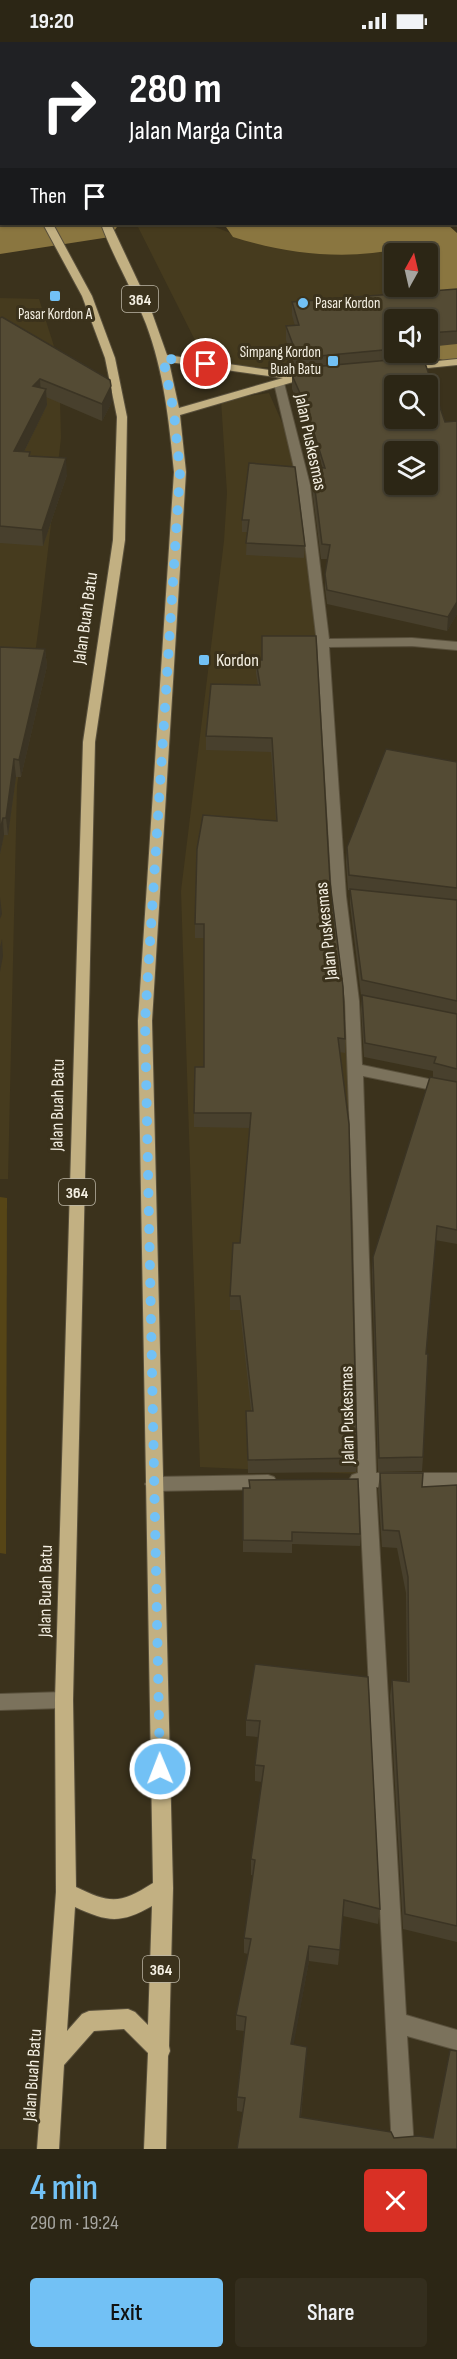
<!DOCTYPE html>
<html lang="en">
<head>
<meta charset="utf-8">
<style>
  :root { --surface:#2c2615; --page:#342e1e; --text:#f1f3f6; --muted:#a6a5a0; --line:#484334; --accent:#72c1f5 }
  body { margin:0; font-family:"Sofia Sans Condensed",sans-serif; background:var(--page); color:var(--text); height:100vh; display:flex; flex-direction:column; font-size:22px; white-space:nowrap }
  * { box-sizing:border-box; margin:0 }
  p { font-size:20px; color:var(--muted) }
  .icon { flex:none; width:33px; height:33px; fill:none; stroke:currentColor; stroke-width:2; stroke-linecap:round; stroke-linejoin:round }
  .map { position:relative; height:2107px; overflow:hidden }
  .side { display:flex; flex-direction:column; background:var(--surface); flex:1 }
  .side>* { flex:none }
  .hud { position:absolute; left:0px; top:0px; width:458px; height:183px; box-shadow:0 2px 4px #0004,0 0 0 2px var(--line); background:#202124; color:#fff; overflow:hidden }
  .needle { width:39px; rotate:8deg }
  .tools { position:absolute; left:384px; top:201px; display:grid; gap:12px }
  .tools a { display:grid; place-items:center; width:54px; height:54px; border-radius:6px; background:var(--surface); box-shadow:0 2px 4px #0004,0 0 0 2px var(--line); font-size:30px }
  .pin { position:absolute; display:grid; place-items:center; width:51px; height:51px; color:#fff; margin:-26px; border:3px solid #fff; border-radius:50%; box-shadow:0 2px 6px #0007 }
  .me { position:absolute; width:66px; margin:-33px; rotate:359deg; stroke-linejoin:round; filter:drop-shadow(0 0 4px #0008) }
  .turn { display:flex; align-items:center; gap:21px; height:126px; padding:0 30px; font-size:27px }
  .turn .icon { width:78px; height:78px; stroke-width:2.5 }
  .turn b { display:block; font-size:42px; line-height:51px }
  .then { display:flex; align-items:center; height:57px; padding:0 30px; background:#0003; gap:12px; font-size:22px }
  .round { display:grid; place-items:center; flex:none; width:63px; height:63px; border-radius:6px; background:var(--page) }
  .summary { display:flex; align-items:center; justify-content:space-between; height:102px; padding:0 30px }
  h1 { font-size:36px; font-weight:600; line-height:45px; color:var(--accent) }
  .primary-button { display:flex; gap:12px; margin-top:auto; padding:12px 30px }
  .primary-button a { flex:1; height:69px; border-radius:6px; background:var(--accent); color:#111; font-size:24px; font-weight:600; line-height:69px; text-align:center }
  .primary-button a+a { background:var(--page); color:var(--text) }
  .status { display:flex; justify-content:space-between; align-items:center; height:42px; padding:0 30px; background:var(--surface); direction:ltr }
  .status svg { height:16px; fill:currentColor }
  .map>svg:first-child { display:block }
  .built { fill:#463b1e; fill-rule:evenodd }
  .green { fill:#564516 }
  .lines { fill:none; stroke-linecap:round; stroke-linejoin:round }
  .river { fill:#8a7640; fill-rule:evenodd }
  .minor-casing { stroke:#59503c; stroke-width:2 }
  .major-casing { stroke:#59503c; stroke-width:2 }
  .minor { fill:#7b725c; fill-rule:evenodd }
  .major { fill:#c2b082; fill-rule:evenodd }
  .wall { fill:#48402d }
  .shaded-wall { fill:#3b3424 }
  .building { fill:#544b34; stroke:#3b3424; stroke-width:1.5; fill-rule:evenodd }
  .route { stroke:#72c1f5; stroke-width:10; stroke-dasharray:0 18 }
  .poi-dot { fill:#72c1f5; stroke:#3b321c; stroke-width:2 }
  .labels { text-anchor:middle; stroke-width:6; stroke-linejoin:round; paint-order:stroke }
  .far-poi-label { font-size:15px; fill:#f5f0e3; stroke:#3b321c; text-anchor:start }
  .shield { fill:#3b321c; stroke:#bdb7a7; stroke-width:1.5 }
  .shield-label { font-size:16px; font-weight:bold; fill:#f5f0e3 }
  .street-label { font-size:18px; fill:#f5f0e3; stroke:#3b321c }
  .poi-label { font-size:18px; fill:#f5f0e3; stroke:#3b321c; text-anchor:start }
</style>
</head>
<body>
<div class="status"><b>19:20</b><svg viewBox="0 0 49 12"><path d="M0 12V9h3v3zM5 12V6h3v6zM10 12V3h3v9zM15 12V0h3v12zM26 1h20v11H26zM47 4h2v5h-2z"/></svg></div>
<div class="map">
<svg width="457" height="2107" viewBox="0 0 457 2107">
  <rect width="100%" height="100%" fill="#3b321c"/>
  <path class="built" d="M160,182h47l55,21 150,7 -18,2v32h34v-21l2,2 2,87 -179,14 -49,-10 -66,-131zM394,278h34v32h-34z
    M0,256l39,1 20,63 2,76 -20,172 -24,176 -9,393h-8z
    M269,351l23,52 23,116 43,546 1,367 -159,-7 -19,-576 43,-350 3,-48 -6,-93z"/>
  <path class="green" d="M0,1155l7,1 -1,356 -6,-1z"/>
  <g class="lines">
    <path class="river" d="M457,88v36h-1v-36z
      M0,176l2,6h117l-9,13 -110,17z
      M224,182h223l10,9v130l-23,-5 -6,-10v-28h-7l-4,-34h11v-32h-19l-6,-6c-57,13 -115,6 -170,-11z"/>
    <g class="minor-casing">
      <path id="minor" d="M0,120h2v6h-2z
        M279,338l5,3 26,102 19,154 83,-1 45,4v8l-45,-4 -83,1 17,249 13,105 3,64 95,20v10l-94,-19 13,397h81v14h-81l30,528 51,15v20l-50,-14 7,113h-22l-33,-662 -7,-2 -3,-5 3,-5 6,-2 -5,-253 -8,-219 -13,-105 -15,-253 -19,-158 -24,-102z
        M268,1433l6,2 3,5 -3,5 -6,2 -114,2 -6,-2 -3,-5 3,-5 6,-2z
        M64,1650l7,2 2,6 -2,6 -7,2 -64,2v-16z"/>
    </g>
    <g class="major-casing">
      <path id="major" d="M0,7l2,1v5h-2z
        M0,92l2,1v7l-2,-1z
        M43,182h10l39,72 23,62 12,59 -2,123 -30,202 -22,958 3,187c35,17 44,17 77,-4l-15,-862 36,-549c-5,-51 -10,-100 -28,-148 -13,-34 -33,-67 -45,-100h10l39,83 17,48 130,19 15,-2 5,3 -137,40 6,57 -34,549 21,867 -4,158 1,5 -2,5 -2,93h-22l4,-96 -24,-24 -30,2 -30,34 -5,84h-22l19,-257 -1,-192 28,-958 30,-202 4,-123 -12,-59 -23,-62zM169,320l114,16 -104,30zM152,1864l-4,119 -13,-13 -7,-3 -39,2 -7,3 -15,17 8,-124c32,15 46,17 77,-1z
        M457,317v6l-49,5 -5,-3 5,-3z"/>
    </g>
    <use href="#minor" class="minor"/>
    <use href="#major" class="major"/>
  </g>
  <path class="wall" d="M10,0h447v24l-1,1v-23h-444z
    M457,247v55l-29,3v-27h-34v32h25v5l26,65 12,-1v193l-10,17 -120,-27 -2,-16v-14l3,-15h-7l-10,-78 1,-15 8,1 -14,-46 -14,-32v-14l9,-1v-3l-4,1 -11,-32v-14h9l-3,-11v-13z
    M0,276l111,68 1,16 -10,19 -56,-24 1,8 -23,47 43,23 -24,71 -43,-3z
    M249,421l56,83 -1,12 -58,-3 1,-23h-5v-12z
    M262,594l68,246 15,157v14l-6,-1 18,406 -1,14 -108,1 -2,-62h5l-11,-101h-10v-14l10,-53 10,-115 -56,-1v-14l10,-46v-129h-9v-14l81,-103 -5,-69 -65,-2v-14l52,-51 -2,-11v-14h6z
    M0,605l45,2 2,17 -26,111h-5l-8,58h-4l-4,19z
    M457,720v482l-22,-4 -9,114 -3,103 -1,14 -44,1 -6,-201 1,-14 60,-180v-6l-69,-14 -3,-47 1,-15h-1l-11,-91v-14h-2l-2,-28 1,-15z
    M380,1431l42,14 35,-2v457l-54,-13 -13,-233 2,-16 15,2 -1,-89 -9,-45 -15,-1 -4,-57z
    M249,1438l111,54v12l-68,-2v9l-49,-1v-64h6z
    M255,1622l125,245 -2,15 -35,-8 -5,49 -29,-4 -16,84 14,2 -6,70 93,21 63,11 -220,-38v-14l7,-66 -8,-1v-15l12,-61 -4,-1v-15l9,-63h-2v-16l11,-77 -7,-1v-16l3,-28 -12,-1v-16z"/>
  <path class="shaded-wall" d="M40,337l1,16 -8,-9z
    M111,344l1,16 -10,19v-17z
    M46,347l1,16 -31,63 -2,-17z
    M66,416l1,17 -24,71 -1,-16z
    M457,560v12l-10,17 1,-14z
    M45,607l2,17 -26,111 -2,-17z
    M14,717l2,18 -8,58 -2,-17z
    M3,776l1,17 -4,19v-24z
    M0,855l2,17 -2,5z
    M2,897l1,17 -3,16v-25z
    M309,1904v15l-18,98v-15z"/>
  <path class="building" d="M19,0h438v14l-1,2v-14h-435z
    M457,247v42l-29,2v-13h-34v29l-96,9 -12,-32 13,-1 -7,-23z
    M2,275l108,63 1,6 -9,18 -62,-25 -7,7 13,3 -32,62 16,1 -1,4 37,2 -24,72 -42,-4v-208z
    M423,315l22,65 12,-1v181l-9,15 -121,-27 -2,-16 5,-29 -8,-1 -10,-78 13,2 -19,-61 -14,-32 11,-1 -2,-6zM394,344h34v32h-34zM394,410h34v32h-34z
    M249,421l46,4 10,79 -59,-3 3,-23h-7z
    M262,594h54l14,246 13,105 2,52 -7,-1 11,86 8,334 -109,2 -2,-49h7l-13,-115h-10l3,-53h7l11,-130h-57l1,-46h9v-143h-9l2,-75 6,-34 74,6 -5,-83 -66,-2 5,-52 49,1 -4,-25h6z
    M0,605l45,2 -26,111 -5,-1 -8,59h-3l-3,12z
    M386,707l71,13v126l-108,-13 -2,-28z
    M350,847l107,11v101l-95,-21z
    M362,953l95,19v55l-23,-6 2,-6 -71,-14z
    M430,1035l27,5v148l-20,-4 -11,128h2l-5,103 -44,1 -6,-201z
    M380,1431h43l-1,14 35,-2v441l-52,-12 -13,-234 17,2 -1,-105 -9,-46 -16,-1z
    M358,1437l2,55 -68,-2v9l-49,-1v-52h7l-1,-8z
    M255,1622l113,13 12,232 -36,-9 -4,50 -31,-4 -18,98 16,3 -7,70 91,15 3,6 24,-2 15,2 17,-88 7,1v98h-220l8,-51 -8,-1 9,-80 -10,-2 15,-76 -7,-1 11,-78 -4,-1 13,-93 -9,-1 5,-44 -14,-1z"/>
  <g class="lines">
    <path class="route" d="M160,1727l-15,-748 35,-549 -6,-59 -11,-55 43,6"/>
  </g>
  <g class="poi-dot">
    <rect x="49" y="248" width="12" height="12" rx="3"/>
    <circle cx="303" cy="261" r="6"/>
    <rect x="327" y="313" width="12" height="12" rx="3"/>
    <rect x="198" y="612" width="12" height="12" rx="3"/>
  </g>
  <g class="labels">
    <g class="far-poi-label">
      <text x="315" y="266">Pasar Kordon</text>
      <text x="55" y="277" text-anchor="middle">Pasar Kordon A</text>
      <text x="321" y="315" text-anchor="end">Simpang Kordon<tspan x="321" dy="17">Buah Batu</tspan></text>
    </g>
    <g class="shield">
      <rect x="122" y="244" width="36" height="26" rx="4.5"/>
      <rect x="59" y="1137" width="36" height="26" rx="4.5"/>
      <rect x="143" y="1914" width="36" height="26" rx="4.5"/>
    </g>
    <g class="shield-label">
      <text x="140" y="263">364</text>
      <text x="77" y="1156">364</text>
      <text x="161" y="1933">364</text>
    </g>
    <g class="street-label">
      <text transform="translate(311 400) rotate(78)" y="6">Jalan Puskesmas</text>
      <text transform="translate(85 576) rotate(-82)" y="6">Jalan Buah Batu</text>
      <text transform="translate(326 889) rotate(-96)" y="6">Jalan Puskesmas</text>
      <text transform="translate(57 1063) rotate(-89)" y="6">Jalan Buah Batu</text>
      <text transform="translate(347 1373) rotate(-91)" y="6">Jalan Puskesmas</text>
      <text transform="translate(45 1549) rotate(-89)" y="6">Jalan Buah Batu</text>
      <text transform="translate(32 2033) rotate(-86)" y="6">Jalan Buah Batu</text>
    </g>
    <g class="poi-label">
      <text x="216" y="624">Kordon</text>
    </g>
  </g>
</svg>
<div class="tools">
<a><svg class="needle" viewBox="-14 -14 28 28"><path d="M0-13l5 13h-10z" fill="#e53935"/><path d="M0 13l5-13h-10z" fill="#a6a5a0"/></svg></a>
<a><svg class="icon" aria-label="sound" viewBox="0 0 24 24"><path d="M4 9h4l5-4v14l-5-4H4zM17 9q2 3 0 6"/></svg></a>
<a><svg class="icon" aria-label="search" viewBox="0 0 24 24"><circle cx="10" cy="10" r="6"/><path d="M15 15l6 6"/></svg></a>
<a><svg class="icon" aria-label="layers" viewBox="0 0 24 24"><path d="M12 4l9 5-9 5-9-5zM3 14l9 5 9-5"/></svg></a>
</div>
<div class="pin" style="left:206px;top:322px;background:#d93025"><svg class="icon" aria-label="arrive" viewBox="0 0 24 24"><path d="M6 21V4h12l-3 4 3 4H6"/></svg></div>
<svg class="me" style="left:160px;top:1727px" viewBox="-20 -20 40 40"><circle r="17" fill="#72c1f5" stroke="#fff" stroke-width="3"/><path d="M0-11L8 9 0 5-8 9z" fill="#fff"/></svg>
<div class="hud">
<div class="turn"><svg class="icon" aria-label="right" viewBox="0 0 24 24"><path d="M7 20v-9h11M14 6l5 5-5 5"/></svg><div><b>280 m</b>Jalan Marga Cinta</div></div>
<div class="then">Then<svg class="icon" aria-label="arrive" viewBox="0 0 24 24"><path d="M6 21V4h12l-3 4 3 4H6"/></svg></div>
</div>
</div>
<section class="side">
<div class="summary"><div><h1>4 min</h1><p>290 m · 19:24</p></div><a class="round" style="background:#d93025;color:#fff"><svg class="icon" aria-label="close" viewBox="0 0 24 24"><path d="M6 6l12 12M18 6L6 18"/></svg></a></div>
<div class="primary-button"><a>Exit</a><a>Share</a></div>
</section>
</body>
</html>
